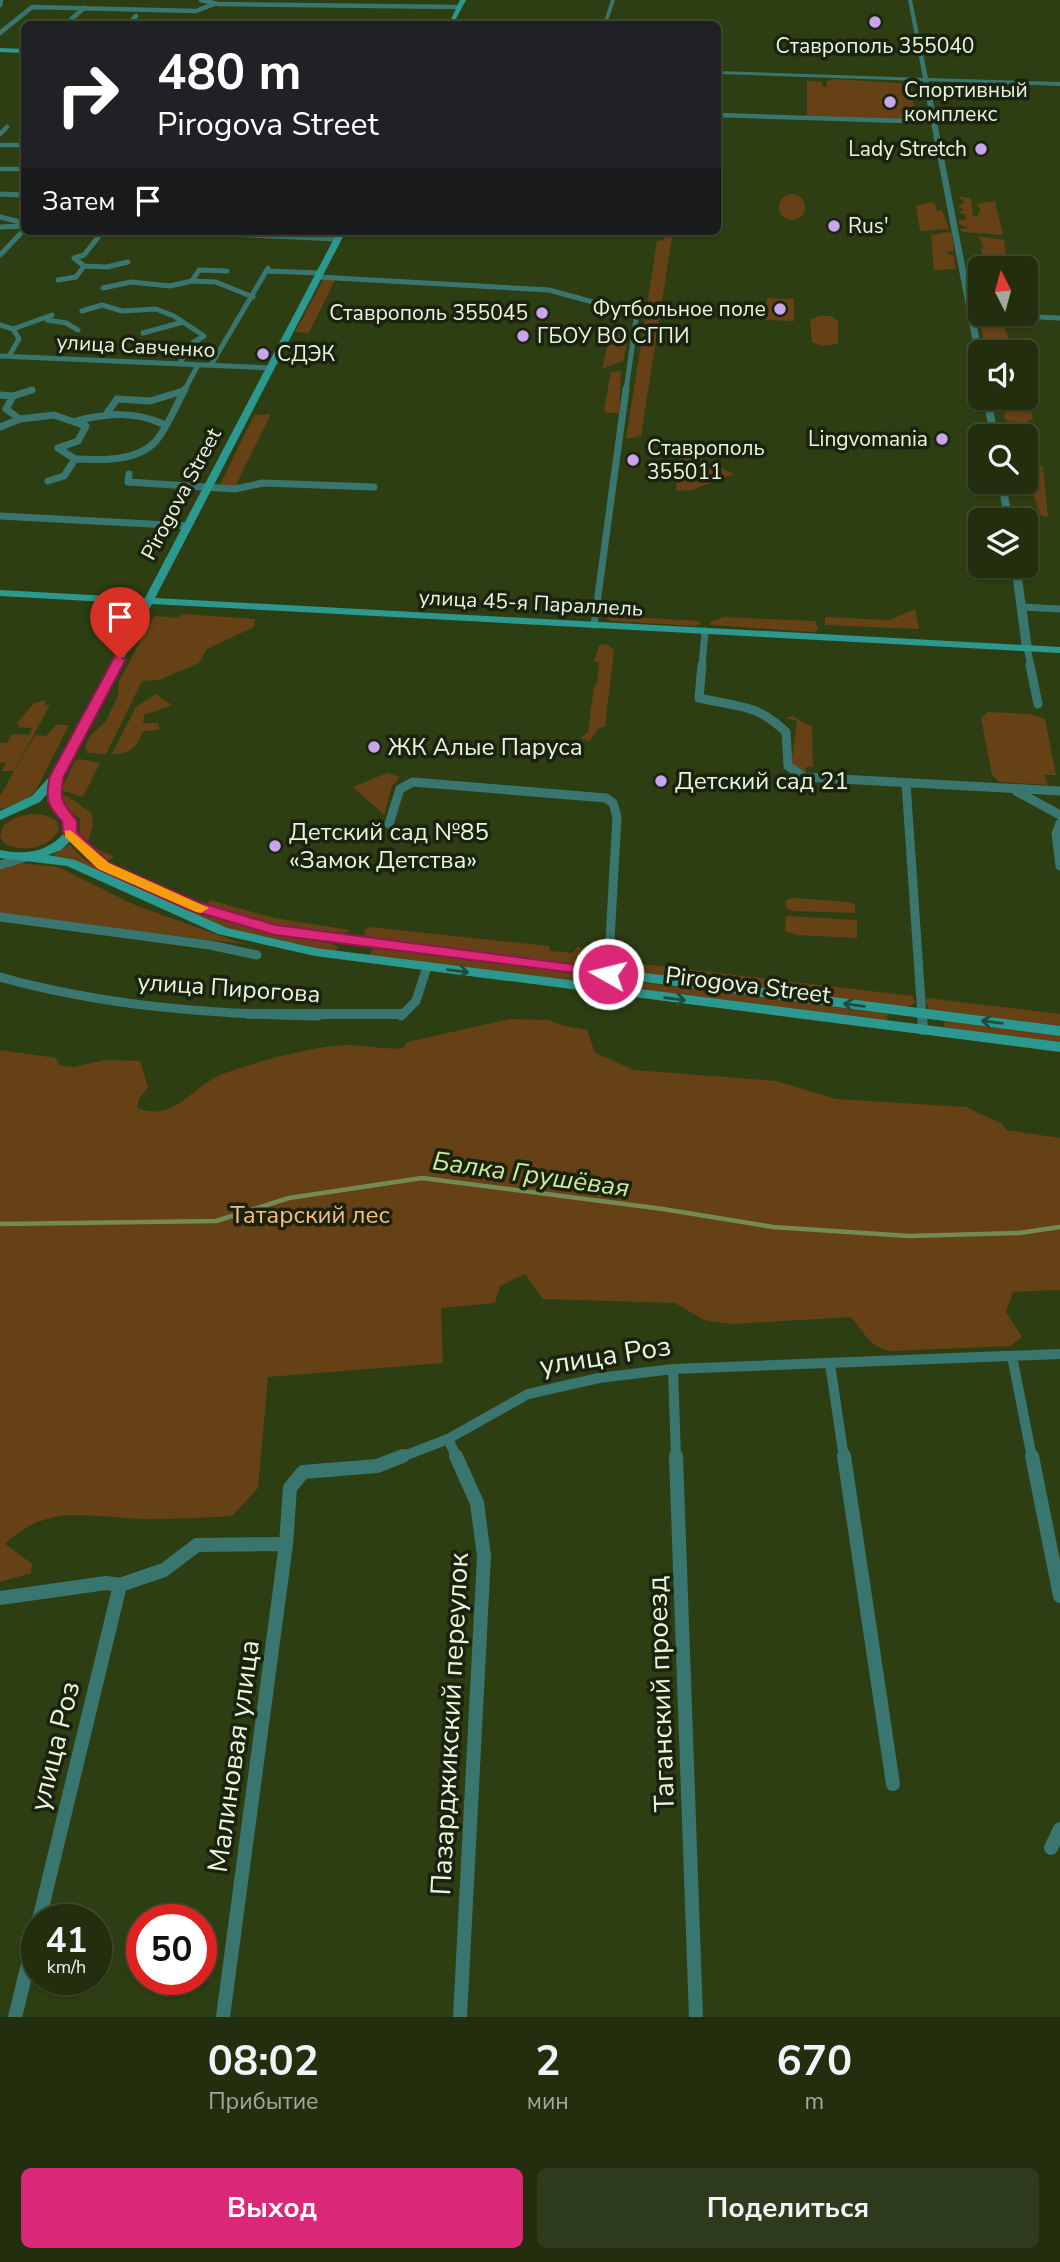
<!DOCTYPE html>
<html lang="ru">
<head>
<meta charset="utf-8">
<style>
  :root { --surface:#222e0e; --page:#2e3a1c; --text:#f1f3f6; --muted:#a2a89e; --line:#3f4a2e; --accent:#db2777 }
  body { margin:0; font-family:"Nunito Sans",sans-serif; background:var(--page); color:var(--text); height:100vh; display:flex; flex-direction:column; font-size:26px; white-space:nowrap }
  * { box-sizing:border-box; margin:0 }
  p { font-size:23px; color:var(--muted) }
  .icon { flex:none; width:38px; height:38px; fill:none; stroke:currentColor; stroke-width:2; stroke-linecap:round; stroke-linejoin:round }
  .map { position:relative; height:2017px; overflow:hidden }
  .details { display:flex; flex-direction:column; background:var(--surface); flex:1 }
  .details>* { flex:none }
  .top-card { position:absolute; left:21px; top:21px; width:700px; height:214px; border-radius:10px; box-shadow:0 2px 5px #0004,0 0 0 2px var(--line); background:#202124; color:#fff; overflow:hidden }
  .needle { width:46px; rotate:354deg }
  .buttons { position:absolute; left:968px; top:256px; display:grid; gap:14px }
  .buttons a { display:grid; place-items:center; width:70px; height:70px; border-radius:10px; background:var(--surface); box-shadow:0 2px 5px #0004,0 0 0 2px var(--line); font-size:35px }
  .speed { position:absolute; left:21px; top:1904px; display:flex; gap:14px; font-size:35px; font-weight:700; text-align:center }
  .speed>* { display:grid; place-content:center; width:91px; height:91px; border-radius:50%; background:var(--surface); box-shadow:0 2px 5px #0004,0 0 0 2px var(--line); line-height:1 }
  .speed small { font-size:18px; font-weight:400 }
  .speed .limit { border:10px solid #d22; background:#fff; color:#111 }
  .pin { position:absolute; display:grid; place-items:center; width:60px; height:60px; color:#fff; margin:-72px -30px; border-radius:50% 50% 50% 0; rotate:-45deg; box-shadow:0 0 7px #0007 }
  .pin .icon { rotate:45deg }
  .me { position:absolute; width:77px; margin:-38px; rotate:278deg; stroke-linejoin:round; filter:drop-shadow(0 0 5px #0008) }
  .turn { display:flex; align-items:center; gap:24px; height:147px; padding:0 21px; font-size:32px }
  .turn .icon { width:91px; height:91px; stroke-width:2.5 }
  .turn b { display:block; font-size:49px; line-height:60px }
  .then { display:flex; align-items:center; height:66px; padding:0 21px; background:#0003; gap:14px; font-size:26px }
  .eta { display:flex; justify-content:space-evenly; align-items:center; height:119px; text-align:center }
  .eta b { font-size:42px; font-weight:700; line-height:49px }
  .button { display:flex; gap:14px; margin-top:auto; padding:14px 21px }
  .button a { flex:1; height:80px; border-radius:10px; background:var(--accent); color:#fff; font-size:28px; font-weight:700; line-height:80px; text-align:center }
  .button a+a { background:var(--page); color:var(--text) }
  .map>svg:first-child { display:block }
  .green { fill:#664116 }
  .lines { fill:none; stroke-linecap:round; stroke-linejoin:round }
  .stream { stroke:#748a53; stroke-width:4.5 }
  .minor-far5 { stroke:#3a7670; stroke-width:4.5 }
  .minor-far4 { stroke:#3a7670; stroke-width:5 }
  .minor-far3 { stroke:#3a7670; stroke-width:7 }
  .minor-far2 { stroke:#3a7670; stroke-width:9 }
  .minor-far1 { stroke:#3a7670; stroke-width:10 }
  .minor { stroke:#3a7670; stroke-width:14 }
  .tertiary { fill:#3a7670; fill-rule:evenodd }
  .secondary { fill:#2c9990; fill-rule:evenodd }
  .oneway { stroke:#214c3d }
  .route { fill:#db2777; stroke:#8e194d; stroke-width:2 }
  .slow { fill:#f59e0b }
  .poi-dot { fill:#c9a5ee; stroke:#1b2210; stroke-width:2.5 }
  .labels { text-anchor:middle; stroke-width:7; stroke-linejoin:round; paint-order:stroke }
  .far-poi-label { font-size:21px; fill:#ebf6de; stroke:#1b2210; text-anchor:start }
  .far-street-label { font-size:21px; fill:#ebf6de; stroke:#1b2210 }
  .poi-label { font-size:24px; fill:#ebf6de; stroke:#1b2210; text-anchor:start }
  .street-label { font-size:24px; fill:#ebf6de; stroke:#1b2210 }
  .park-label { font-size:24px; fill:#febe7b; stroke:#1b2210 }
  .water-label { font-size:26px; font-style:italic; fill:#cdef9d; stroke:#1b2210 }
  .near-street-label { font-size:28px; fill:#ebf6de; stroke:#1b2210 }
</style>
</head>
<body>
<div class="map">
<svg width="1060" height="2017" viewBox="0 0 1060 2017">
  <rect width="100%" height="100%" fill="#2e3e13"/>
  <path class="green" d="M833,79l78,5 5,38 -109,-4v-37l15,1v4l4,1 1,-6z
    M779 207a13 13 0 1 1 26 0a13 13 0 1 1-26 0Z
    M957,197l14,1 2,17 3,2 5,-7 -5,-6 19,-3 8,34 -40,-3 -4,-3 10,-1 -10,-4v-4h7l-1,-6 -7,-1 6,-3 -6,-4 6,-3 -1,-3z
    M930,202l5,1 2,8 5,-1 7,19 -29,2 -4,-25z
    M657,231h16l-32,205 -15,3 31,-198 7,-1v-5l-8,-1z
    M947,232l5,1 2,18 -9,1 9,4 2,13 -22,1 -3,-35z
    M978,236l26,4 3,19 -24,-3 -2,-6 3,-2z
    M323,280h12l-26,53 -14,-1z
    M767,298l27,1v22l-28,-1z
    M819,316h12l7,5v23l-16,2 -10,-4 -2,-22z
    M982,317c24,1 24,15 31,35h-26l2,-2 -4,-4 -6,-28z
    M610,334l18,3 -5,24 -21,8z
    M621,371l-2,42h-11l-4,-3 7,-38z
    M1026,381l7,38 -10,4 -18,-3 -2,-23h23z
    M271,414l-36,73 -15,-2 34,-70z
    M680,450l54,24 -45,17 -13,-1z
    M1039,465l4,2 5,50 -8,-2 -6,-19 -6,-2 6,-8 -3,-19z
    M915,609l4,20 -94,-4v-8l65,3z
    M181,614l74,5 -1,8 -47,22 -8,14 -40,17 -17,1 -36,73 -18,-1 -3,-5 5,-12 16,-15 12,-25 1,-15 35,-65 25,2z
    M600,615l99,6 1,3 -5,2 -84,-5z
    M724,617l91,4 3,8 -4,3 -103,-7 -1,-3z
    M606,644l8,6 -9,77 -6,1 -10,14 -8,-4 7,-6 6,-45 3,-4 2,-20 -5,-2 5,-15z
    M156,694l16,11 -28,10 -1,8h15l2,6 -18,3c-5,17 -13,22 -30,22l24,-47z
    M46,700l-2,5h6l-36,66h-12l4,-8 -6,-1v-19h7l5,-9 17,1 3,-7 -13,-1 -2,-4 17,-20z
    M988,712l42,2 15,5 11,56h-12l4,10 -49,-3 -7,-7 -11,-57z
    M792,716l20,11 1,40h-7v6l-15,-7 6,-45 -11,-3z
    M56,725h13l-34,67 -11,9 -24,8v-13l35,-61 11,1z
    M80,759l20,4 -17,34 -22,-7 14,-29z
    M387,773l13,4 -8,9 -8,29 -31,-28z
    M58,794l11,3 23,17 1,12 -6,18 27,13 -9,5 -26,-24 1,-19 -21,-16z
    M30,814l15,1 11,5 3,9c-9,20 -37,24 -55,14l-4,-6 3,-11 11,-8z
    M70,844c15,22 40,30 63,41 66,30 130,48 201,59l4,4 -3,3 -56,-8 -59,-16 -168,-72z
    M21,863l37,4 79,39 107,38 -244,-30v-47z
    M794,898l54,4 7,2v9l-63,-2 -6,-3v-8z
    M210,900l64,18 76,12c-18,15 -122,-15 -143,-27z
    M786,916l71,4v18l-61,-3 -11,-4z
    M369,927l180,19 1,5 23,2 4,-6 27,3v14l-5,4 -234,-30 -1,-7z
    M373,948l515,66 -1,8 -518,-65z
    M617,961l296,35 2,7 -12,6 -290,-39z
    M927,998l133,16v15l-128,-16 -7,-11z
    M510,1019l39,1 11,5 27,5 8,23 39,17 142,11 60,18 130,8 36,17 4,6 54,8v152l-47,2 -7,20 16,25 -12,9 -117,5c-23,-2 -28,-18 -42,-34l-119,7 -28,-4 -29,-17 -132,-4 -18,-25 -25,12 -5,17 -54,5 2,55 -175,14 -10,111 -26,28c-27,2 -54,3 -82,3 -53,0 -101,-19 -145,25l27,20 -1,9 -31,9v-532l56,8 3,7 14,2 32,-7 35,1 8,26 -9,12 -2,9c39,15 55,-23 86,-34 30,-12 95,-29 127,-29 18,1 35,5 53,3l4,-6z
    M944,1021l116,15v8l-116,-14z"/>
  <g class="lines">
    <path class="stream" d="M0,1224l216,-3 73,-23 133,-20 241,31 110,18 136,9 110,-3 41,-6"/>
    <path class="minor-far5" d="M201,0l17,4 241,3
      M0,5l1,-5
      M66,24l18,-16
      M128,24l8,-8
      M0,33l32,-26 164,4 18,-7
      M718,115l218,7
      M0,134l7,-7
      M0,145h24
      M0,169h24"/>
    <path class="minor-far4" d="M0,194l24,1
      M0,217l24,6
      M0,227l24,-1
      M164,231l173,8
      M0,255l24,-25
      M84,266l-10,-8 10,-3 19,-24
      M84,266l23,1 21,-5
      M267,271l53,2
      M318,277l231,13 84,23 3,6 -10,72
      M58,280l18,-3 8,-11
      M192,281l7,-11 28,1
      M103,288l28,-6 39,4 22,-5 24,1 37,15
      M82,311l20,-6 20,6 34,-2 18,7 30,20 -13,8 -12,20
      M970,314l90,4
      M47,320l19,3 12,7
      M0,325l13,4 6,10 -10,17
      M13,329l39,-14
      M143,333l40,-11
      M0,356l271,12
      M211,365l57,-97
      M184,391l14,-26"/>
    <path class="minor-far3" d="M0,395l13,1 19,-6
      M107,413l10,-14 33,2 33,-10
      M20,419l34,-4 32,11 -8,15 -20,7
      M77,421c30,-8 57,-10 86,3
      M0,427l20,-8 -14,-10 7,-13
      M75,459c25,1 61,3 80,-17 12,-13 21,-37 30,-53
      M129,474l-1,8 107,7 28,-6 111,4
      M48,481l16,-5 11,-17 -17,-11
      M0,516l188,10
      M1022,607l38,2
      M594,625l32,-236
      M1027,648l4,18
      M702,666l3,-35"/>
    <path class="minor-far2" d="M702,665l-3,33c38,9 57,5 87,34l2,34 16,11 256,14
      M1030,665l8,39
      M906,783l16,233
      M1016,791l44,24
      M1060,823l-4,11 4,32
      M389,824l11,-35 13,-7 193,16 7,5 4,14 -9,157
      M0,865l26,-8
      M0,917l210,28 47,10
      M0,977c104,29 210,37 318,39
      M401,1016l15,-15 11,-34"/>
    <path class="minor-far1" d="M248,1014h155
      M922,1014l1,16
      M1012,1356l20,102
      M830,1364l14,94
      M673,1369l3,89
      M448,1439l9,19
      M399,1458l49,-19 80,-45 71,-16 74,-9 387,-15"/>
    <path class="minor" d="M456,1456l21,47 7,53 -24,461
      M676,1456l20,561
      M844,1456l49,328
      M1032,1456l28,140
      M0,1598l106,-15 14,2 44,-15 33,-25 89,-1 4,-56 13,-16 74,-6 26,-10
      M1051,1848l9,-19
      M39,1920l81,-335
      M15,2017l22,-89
      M223,2017l63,-473"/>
    <path class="tertiary" d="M611,0h4l-8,24h-4z
      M908,0h4l16,78 132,4v4l-131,-5 53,271h-2v9l-4,-2 -53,-278 -205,-7v-3l205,7z
      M983,397h8l7,39h-8z
      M998,481h8l6,39h-8z
      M1011,565h9l12,83 -5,3 -5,-3z"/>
    <path class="secondary" d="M460,0h6l-13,24h-4z
      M0,48l24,1v4l-24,-1z
      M338,231h8l-191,367 905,49v6l-908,-49 -89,172 -4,24 16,21 1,11 33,31 88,39 79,24 784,100v10l-785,-102 -88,-26 -88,-39 -28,-29 -10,10 -13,5 27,5 152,68 88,20 745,94v10l-745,-96 -97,-22 -151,-68 -67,-8v-8c24,5 47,3 64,-17l-1,-12 -16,-21 1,-7 -8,9 -40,18v-9l32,-15 20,-22 90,-170 -142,-8v-6l145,8z"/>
  </g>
  <defs><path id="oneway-shaft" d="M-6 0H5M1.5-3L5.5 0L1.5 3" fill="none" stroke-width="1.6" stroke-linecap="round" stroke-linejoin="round" transform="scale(1.75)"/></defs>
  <g class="oneway">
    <use href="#oneway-shaft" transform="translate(458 971) rotate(7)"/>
    <use href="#oneway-shaft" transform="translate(675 999) rotate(7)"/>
    <use href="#oneway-shaft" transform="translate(854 1005) rotate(-173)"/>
    <use href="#oneway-shaft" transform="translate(992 1022) rotate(-173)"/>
  </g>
  <path class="route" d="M115,656l11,3 -62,117c-6,23 -1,28 13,45v11l32,31 89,39 78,23 332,44 8,5 -2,4 -339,-43 -88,-26 -89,-40 -35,-36 -1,-12c-15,-15 -17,-23 -12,-45z"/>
  <path class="slow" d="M70,830l39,33 100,45 -8,5 -5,-1 -98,-43 -33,-32v-6z"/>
  <g class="poi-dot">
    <circle cx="875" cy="22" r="7"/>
    <circle cx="890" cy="102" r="7"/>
    <circle cx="981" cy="149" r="7"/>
    <circle cx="834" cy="226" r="7"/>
    <circle cx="780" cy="309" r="7"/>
    <circle cx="542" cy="313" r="7"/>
    <circle cx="523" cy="336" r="7"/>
    <circle cx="263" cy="354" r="7"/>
    <circle cx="942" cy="439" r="7"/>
    <circle cx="633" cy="460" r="7"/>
    <circle cx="374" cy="747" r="7"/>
    <circle cx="661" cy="781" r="7"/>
    <circle cx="275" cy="846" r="7"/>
  </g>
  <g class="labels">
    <g class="far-poi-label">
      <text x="875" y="53" text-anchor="middle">Ставрополь 355040</text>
      <text x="904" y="97">Спортивный<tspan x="904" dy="24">комплекс</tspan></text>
      <text x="967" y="156" text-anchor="end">Lady Stretch</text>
      <text x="848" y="233">Rus'</text>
      <text x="766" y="316" text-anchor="end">Футбольное поле</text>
      <text x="528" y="320" text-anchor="end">Ставрополь 355045</text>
      <text x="537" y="343">ГБОУ ВО СГПИ</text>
      <text x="277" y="361">СДЭК</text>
      <text x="928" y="446" text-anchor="end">Lingvomania</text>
      <text x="647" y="455">Ставрополь<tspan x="647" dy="24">355011</tspan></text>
    </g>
    <g class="far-street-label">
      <text transform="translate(136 346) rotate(3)" y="7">улица Савченко</text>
      <text transform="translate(181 494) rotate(-62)" y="7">Pirogova Street</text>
      <text transform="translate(531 603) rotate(3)" y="7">улица 45-я Параллель</text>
    </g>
    <g class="poi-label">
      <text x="388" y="755">ЖК Алые Паруса</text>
      <text x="675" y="789">Детский сад 21</text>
      <text x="289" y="840">Детский сад №85<tspan x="289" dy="28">«Замок Детства»</tspan></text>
    </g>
    <g class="street-label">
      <text transform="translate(748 985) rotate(7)" y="8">Pirogova Street</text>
      <text transform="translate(229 988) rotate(4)" y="8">улица Пирогова</text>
    </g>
    <g class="park-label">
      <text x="310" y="1223">Татарский лес</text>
    </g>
    <g class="water-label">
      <text transform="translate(531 1174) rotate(8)" y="9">Балка Грушёвая</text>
    </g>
    <g class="near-street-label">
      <text transform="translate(605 1355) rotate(-9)" y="10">улица Роз</text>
      <text transform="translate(660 1694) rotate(-92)" y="10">Таганский проезд</text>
      <text transform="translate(449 1724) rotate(-87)" y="10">Пазарджикский переулок</text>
      <text transform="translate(54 1746) rotate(-76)" y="10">улица Роз</text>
      <text transform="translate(233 1756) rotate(-82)" y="10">Малиновая улица</text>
    </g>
  </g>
</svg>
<div class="buttons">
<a><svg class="needle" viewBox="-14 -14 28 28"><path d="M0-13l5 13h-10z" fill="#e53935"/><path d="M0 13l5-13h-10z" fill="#a2a89e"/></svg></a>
<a><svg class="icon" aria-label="sound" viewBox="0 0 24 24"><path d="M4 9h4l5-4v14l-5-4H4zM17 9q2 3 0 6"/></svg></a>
<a><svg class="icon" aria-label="search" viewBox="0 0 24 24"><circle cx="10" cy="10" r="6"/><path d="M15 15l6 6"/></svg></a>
<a><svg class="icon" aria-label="layers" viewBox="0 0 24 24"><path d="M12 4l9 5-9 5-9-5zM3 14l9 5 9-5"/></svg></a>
</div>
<div class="speed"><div>41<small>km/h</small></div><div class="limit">50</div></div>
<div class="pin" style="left:120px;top:659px;background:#d93025"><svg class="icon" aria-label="arrive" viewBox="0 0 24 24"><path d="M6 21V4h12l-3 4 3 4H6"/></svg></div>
<svg class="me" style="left:608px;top:974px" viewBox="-20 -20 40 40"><circle r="17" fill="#db2777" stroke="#fff" stroke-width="3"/><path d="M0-11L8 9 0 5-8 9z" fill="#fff"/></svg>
<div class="top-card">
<div class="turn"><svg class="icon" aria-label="right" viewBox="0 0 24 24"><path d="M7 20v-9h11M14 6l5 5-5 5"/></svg><div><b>480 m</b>Pirogova Street</div></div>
<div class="then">Затем<svg class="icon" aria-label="arrive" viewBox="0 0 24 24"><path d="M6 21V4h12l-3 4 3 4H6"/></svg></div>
</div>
</div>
<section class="details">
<div class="eta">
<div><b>08:02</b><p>Прибытие</p></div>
<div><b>2</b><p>мин</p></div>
<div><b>670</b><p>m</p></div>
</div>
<div class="button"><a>Выход</a><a>Поделиться</a></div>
</section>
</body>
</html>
